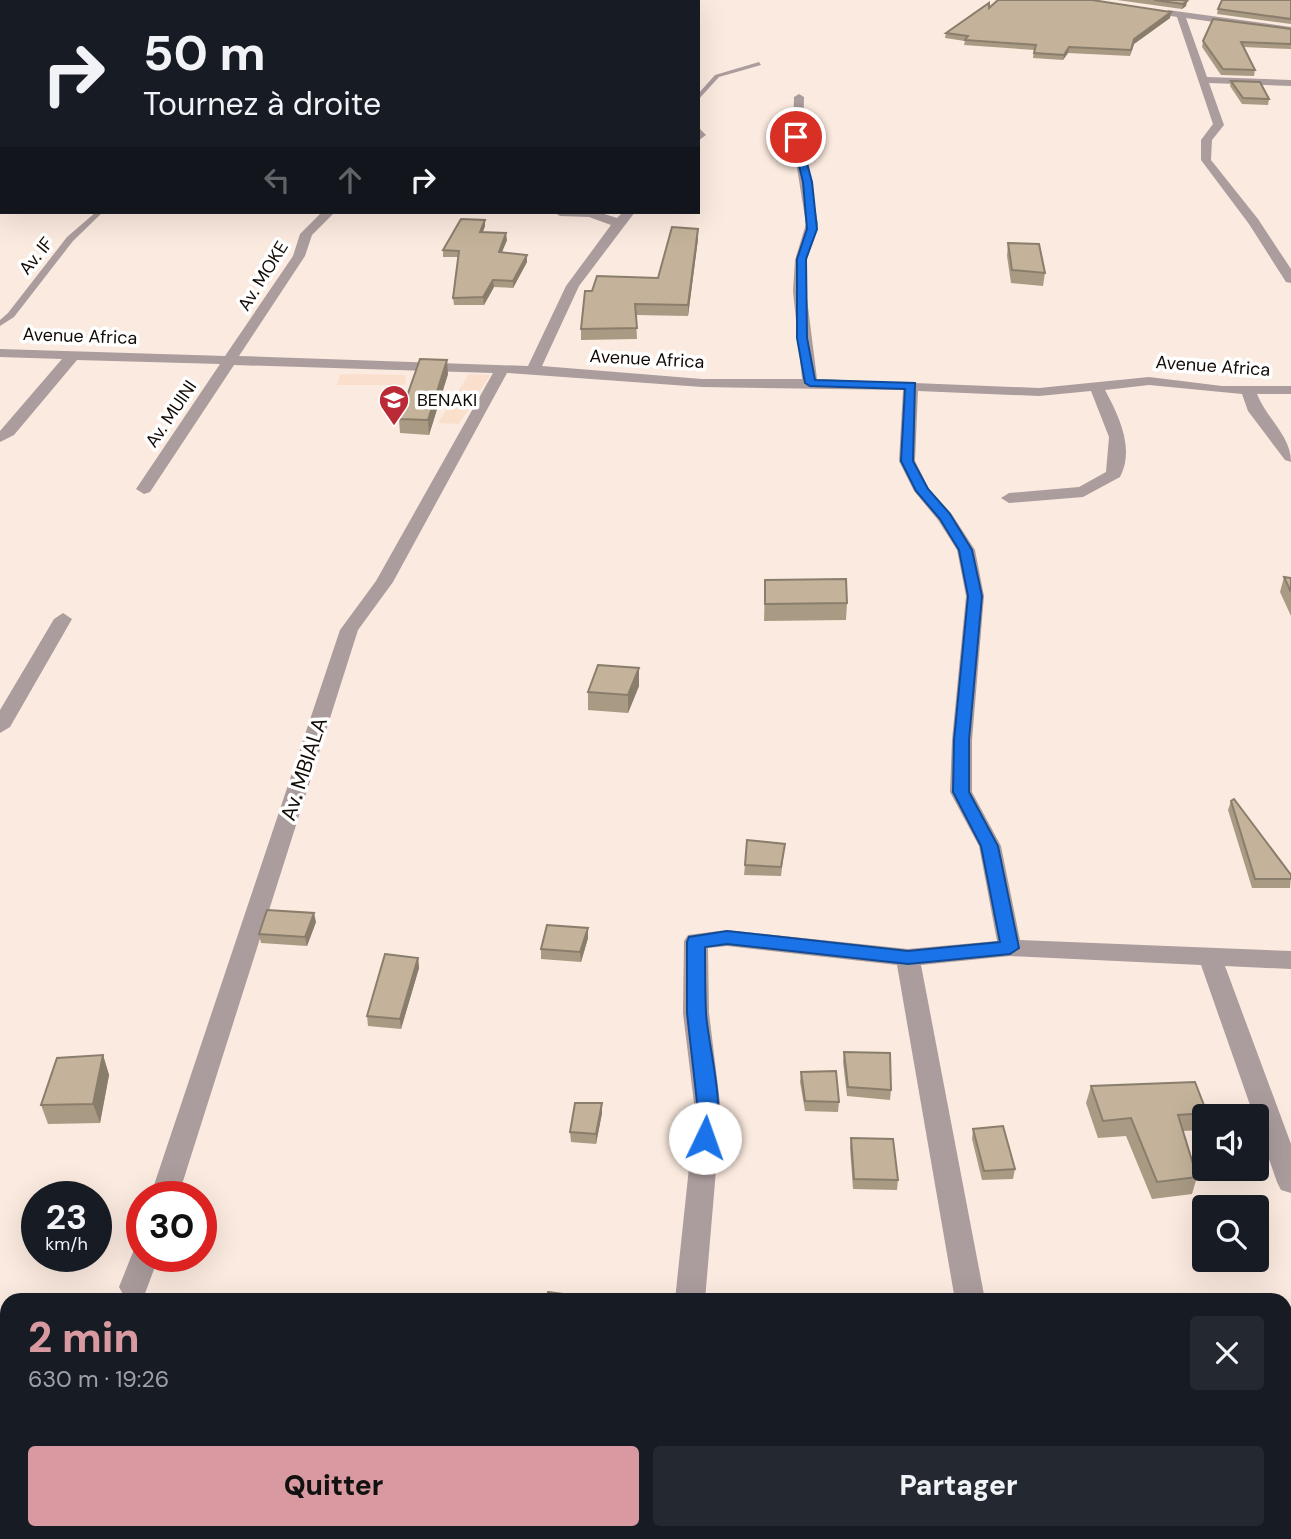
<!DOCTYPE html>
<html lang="fr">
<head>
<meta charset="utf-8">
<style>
  :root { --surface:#171b24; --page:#242831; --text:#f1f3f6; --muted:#9ea1a6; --accent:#d999a0 }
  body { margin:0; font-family:"DM Sans",sans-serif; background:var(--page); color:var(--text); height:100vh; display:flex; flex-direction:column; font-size:26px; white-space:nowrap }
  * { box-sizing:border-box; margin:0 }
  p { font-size:23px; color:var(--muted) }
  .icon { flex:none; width:38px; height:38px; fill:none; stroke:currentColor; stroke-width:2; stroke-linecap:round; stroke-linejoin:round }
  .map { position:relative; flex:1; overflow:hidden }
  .panel { position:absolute; left:0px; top:1293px; width:1292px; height:247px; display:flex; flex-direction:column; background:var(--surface); border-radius:21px 21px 0 0; box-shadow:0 7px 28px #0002 }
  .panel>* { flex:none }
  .guide { position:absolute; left:0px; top:0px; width:700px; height:214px; box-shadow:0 7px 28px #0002; background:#171b24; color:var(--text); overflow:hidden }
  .fabs { position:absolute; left:1192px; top:1104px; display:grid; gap:14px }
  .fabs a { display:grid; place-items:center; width:77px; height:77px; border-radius:7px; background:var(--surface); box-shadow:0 7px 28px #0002; font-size:35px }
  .speed { position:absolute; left:21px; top:1181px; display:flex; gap:14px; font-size:35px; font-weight:700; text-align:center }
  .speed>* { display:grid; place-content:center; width:91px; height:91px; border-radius:50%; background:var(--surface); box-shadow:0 7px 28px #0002; line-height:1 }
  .speed small { font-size:18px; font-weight:400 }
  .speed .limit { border:10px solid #d22; background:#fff; color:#111 }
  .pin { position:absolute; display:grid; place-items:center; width:60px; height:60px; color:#fff; margin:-30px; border:4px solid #fff; border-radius:50%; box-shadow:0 2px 7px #0007 }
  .me { position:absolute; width:77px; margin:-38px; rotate:3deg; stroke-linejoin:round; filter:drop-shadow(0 0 5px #0008) }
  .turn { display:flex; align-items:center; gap:24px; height:147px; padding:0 28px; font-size:32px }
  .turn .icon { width:91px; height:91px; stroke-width:2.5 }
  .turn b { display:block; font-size:49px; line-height:60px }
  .lanes { display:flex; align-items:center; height:66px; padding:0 28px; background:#0003; justify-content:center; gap:35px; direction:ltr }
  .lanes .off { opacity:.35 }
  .round { display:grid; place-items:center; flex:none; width:74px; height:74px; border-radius:7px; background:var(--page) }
  .headline { display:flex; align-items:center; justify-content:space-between; height:119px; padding:0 28px }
  h1 { font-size:42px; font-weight:800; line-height:52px; color:var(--accent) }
  .button { display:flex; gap:14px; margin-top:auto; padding:14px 28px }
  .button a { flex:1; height:80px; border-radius:7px; background:var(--accent); color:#111; font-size:28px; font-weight:800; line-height:80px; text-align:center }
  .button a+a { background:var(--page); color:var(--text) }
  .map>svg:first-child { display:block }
  .built { fill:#fbdfcd }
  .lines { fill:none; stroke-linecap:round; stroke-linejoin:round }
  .service { fill:#ab9c9d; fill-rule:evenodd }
  .minor { fill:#ab9c9d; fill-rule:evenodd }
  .tertiary { fill:#ab9c9d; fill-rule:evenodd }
  .wall { fill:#a99a84 }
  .shaded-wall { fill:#897d6c }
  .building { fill:#c4b39a; stroke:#897d6c; stroke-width:2 }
  .route { fill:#1a73e8; stroke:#114b97; stroke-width:2 }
  .labels { text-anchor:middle; stroke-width:7; stroke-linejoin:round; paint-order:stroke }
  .far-street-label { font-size:18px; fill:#120904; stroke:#fff }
  .far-poi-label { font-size:18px; fill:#120904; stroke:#fff; text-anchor:start }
  .street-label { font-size:21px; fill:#120904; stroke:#fff }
</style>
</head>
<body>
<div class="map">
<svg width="1291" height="1539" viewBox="0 0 1291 1539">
  <rect width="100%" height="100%" fill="#fbeadf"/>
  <path class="built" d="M340,374l66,1 -1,10h-68z
    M469,374l21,1 -31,49 -21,-1z"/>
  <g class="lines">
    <path class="service" d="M759,62l2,3 -42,12 -21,23v-6l17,-19z
      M96,212h7l-30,29 -59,76 -14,9v-6l8,-7 59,-76z"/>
    <path class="minor" d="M1168,10l123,17v6l-105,-15 21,59 84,3v6l-82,-3 15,42 -12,15 -1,20 47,59 33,50v14l-5,-1 -37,-58 -48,-64v-20l12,-16 -36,-107 -12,-2z
      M799,94l5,3 -1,46 15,81 -11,36 -1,31 11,88 222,9 110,-11 73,9h69v8h-34c10,25 34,42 34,68l-6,-2 -37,-49 -6,-17 -93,-9 -44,5c14,26 30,59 15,87l-37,20 -74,6 -8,-5 8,-5 70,-6 27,-15 3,-35 -18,-46 -52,5 -121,-5 -3,70 14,28 22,24 24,37 9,46 -12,144v52l29,54 19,94 271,11v18l-66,-3 66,178v49l-10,-3 -4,-8 -76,-217 -191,-9 -89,9 64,335h-30l-58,-335 -170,-19 -19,2 1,65 12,98 -16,189h-30l20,-189 -12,-98 1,-72 4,-6 39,-5 181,19 89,-8 -18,-95 -29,-54 2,-52 14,-144 -9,-46 -19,-30 -24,-29 -15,-30 4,-71 -201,-3 -195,-14 -114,209 -35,48 -180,567h-28l190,-567 36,-49 117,-208 -259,-8 -84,127 -6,2 -8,-5 84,-125 -143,-4 -63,75 -14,7v-11l62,-72 -62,-2v-8l225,7 68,-100 7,-22 22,-22h13l-23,23 -7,21 -66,100 289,10 38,-80 45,-61 -22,-8 -29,-1 -6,-4h44l19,6 6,-6h12l-56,74 -37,80 160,13h100l-9,-88 2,-31 11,-36 -13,-81 1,-46z
      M698,127l8,8 -8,6z
      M63,613l9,6 -62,108 -10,6v-23l54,-91z
      M142,1245v11h17l-15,40 -10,4 -10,-4 -5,-9 16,-40z
      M651,1533h34v6h-34z
      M994,1533h34l1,6h-34z"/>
    <path class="tertiary" d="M76,0h11l-12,2z
      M2,33v6l-2,1v-6z"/>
  </g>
  <path class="wall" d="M1117,0h64l6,1 -1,5 -4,3z
    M1291,0v24l-74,-10 1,-5z
    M989,8l182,4 -1,6 -36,26 -4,12 -62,-3 -5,7 -30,-2 1,-8 -70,-5 1,-4 -20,-3 1,-5z
    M1291,29v20l-48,-2 12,23 -1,6 -33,-1 -19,-28 1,-6z
    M1231,81l38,18 -1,6 -26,-1 -12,-18z
    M485,226l-2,6 24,8 -5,12 25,3v7l-14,26 -19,-1 -10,18h-30l-1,-7 5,-41h-15v-7z
    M698,239l-10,77 -52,-1 1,24 -56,1v-11l11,-38 66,-13z
    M1008,243l37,30 -2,13 -32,-3 -4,-27z
    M448,374l-19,61 -29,-2 -1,-14z
    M1284,577l7,1v38l-11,-24z
    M765,580l82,23 -1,17 -82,1z
    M639,686l-11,27 -40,-3v-18z
    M1231,801l60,74 -1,13h-38l-24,-78z
    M785,844l-4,32 -37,-1 1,-10z
    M316,922l-9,24 -46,-3 -2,-9z
    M588,928v10l-7,24 -40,-3v-10z
    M418,958l1,10 -18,61 -33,-3 -1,-10z
    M844,1052l47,38 -1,10 -43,-4 -4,-34z
    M103,1055l6,20 -9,48 -52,1 -7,-19z
    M801,1072l38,30 -1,10 -33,-1 -5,-29z
    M1091,1086l116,27 -1,3h-2v7l-2,7 -19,1 14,46 -5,17 -40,5 -26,-63 -28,2 -12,-35z
    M602,1113l-6,31 -25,-2 -1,-10z
    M973,1129l42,40 -2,10 -31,1 -10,-41z
    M851,1138l47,42 -1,10 -44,-1 -3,-41z"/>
  <path class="shaded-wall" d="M1187,1l-1,5 -4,3 1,-5z
    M1171,12l-1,6 -36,26 -4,12 4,-17z
    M1069,47l-1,6 -5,7 1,-5z
    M485,220v6l-5,13v-7z
    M698,229v10l-10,77v-11z
    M506,233l1,7 -8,19v-7z
    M527,255v7l-14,26v-7z
    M493,280l1,7 -10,18 -1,-8z
    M447,360l1,14 -19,61 -1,-15z
    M639,668v18l-11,27v-18z
    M314,913l2,9 -9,24 -2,-9z
    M588,928v10l-7,24 -1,-10z
    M418,958l1,10 -18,61 -1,-10z
    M103,1055l6,20 -9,48 -7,-19z
    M602,1103v10l-6,31v-10z"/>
  <path class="building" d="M998,0h94l79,12 -37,27 -3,11 -62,-3 -5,8 -30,-2 2,-8 -71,-5 3,-4 -22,-3 43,-30v5z
    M1154,0h27l6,1 -4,3z
    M1222,0h69v19l-73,-10z
    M1213,19l78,10v15l-50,-2 14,28 -32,-1 -20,-28z
    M1231,81l29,1 9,17 -26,-1z
    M461,219l24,1 -5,12 26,1 -7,19 28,3 -14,26 -20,-1 -10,17 -30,1 6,-47 -16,-1z
    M672,227l26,2 -10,76 -53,-1 2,24 -56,1 4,-38h7l5,-15 61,2z
    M1008,243l31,1 6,29 -33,-3z
    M420,359l27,1 -19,60 -29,-1z
    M1284,577l7,1v14z
    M846,579l1,24 -82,1v-24z
    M598,665l41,3 -11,27 -40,-3z
    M1234,799l57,76v4h-36l-24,-78z
    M747,840l38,4 -4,23 -36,-2z
    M267,910l47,3 -9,24 -46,-3z
    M547,925l41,3 -8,24 -39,-3z
    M385,954l33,4 -18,61 -33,-3z
    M844,1052l46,1 1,37 -43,-3z
    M103,1055l-10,49 -52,1 16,-47z
    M836,1071l3,31 -34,-1 -4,-29z
    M1195,1082l12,31 -29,2 19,62 -40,5 -26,-64 -28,3 -12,-35z
    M575,1103h27l-6,31 -26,-2z
    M1003,1126l12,43 -31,2 -11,-42z
    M851,1138l42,1 5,41 -44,-1z
    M548,1292l31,4 -1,4h-32z
    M889,1533h26v6h-26z"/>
  <path class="route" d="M796,134l4,3 12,45 5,47 -11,30 1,79 8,42 100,3 -2,78 15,28 22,25 22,36 10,46 -13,144v52l29,54 21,102 -9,6 -102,10 -181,-20 -22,3c0,22 0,44 1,66 2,34 22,100 6,130h-14l-3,-5 3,-27 -11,-98v-71l2,-5 38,-6 181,20 92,-9 -19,-96 -28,-54 1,-52 14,-144 -9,-46 -19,-31 -24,-28 -15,-30 4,-72 -95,-3 -5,-3 -8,-45v-79l10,-30 -4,-47 -11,-45z"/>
  <defs>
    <g id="school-pin" transform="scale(1.575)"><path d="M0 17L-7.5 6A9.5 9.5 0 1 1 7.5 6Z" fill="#bb2a37" stroke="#fff"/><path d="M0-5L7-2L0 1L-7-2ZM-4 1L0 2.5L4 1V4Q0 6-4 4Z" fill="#fff"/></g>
  </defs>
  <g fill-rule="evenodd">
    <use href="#school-pin" x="394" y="400"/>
  </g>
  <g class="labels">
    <g class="far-street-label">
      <text transform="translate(36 256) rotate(-51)" y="6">Av. IF</text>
      <text transform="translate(263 276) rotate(-58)" y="6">Av. MOKE</text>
      <text transform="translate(80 336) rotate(2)" y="6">Avenue Africa</text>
      <text transform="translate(647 359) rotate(3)" y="6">Avenue Africa</text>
      <text transform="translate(1213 366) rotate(4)" y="6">Avenue Africa</text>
      <text transform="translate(171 414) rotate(-56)" y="6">Av. MUINI</text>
    </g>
    <g class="far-poi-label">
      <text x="417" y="406">BENAKI</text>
    </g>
    <g class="street-label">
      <text transform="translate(304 769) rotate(-72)" y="7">Av. MBIALA</text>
    </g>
  </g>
</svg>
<div class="fabs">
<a><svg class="icon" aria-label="sound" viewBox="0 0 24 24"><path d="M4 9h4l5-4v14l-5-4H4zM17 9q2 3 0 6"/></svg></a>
<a><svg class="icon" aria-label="search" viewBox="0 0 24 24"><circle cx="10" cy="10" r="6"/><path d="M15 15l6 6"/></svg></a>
</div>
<div class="speed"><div>23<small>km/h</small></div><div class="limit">30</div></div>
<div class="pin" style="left:796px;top:137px;background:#d93025"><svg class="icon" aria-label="arrive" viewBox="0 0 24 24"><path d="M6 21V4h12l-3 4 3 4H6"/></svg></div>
<svg class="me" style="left:705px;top:1138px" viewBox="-20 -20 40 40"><circle r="19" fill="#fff"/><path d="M0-13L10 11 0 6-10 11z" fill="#1a73e8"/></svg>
<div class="guide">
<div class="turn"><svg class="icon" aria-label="right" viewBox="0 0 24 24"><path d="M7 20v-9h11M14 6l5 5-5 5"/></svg><div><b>50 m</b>Tournez à droite</div></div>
<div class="lanes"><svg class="icon off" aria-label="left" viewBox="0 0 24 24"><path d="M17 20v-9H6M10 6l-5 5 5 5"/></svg><svg class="icon off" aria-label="ahead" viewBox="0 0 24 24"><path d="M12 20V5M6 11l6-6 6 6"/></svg><svg class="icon" aria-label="right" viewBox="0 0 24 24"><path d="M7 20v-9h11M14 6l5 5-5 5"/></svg></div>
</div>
<section class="panel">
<div class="headline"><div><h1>2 min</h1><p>630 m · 19:26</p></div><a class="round"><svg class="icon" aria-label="close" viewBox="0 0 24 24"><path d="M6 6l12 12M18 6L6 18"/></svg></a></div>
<div class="button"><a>Quitter</a><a>Partager</a></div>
</section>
</div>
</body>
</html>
